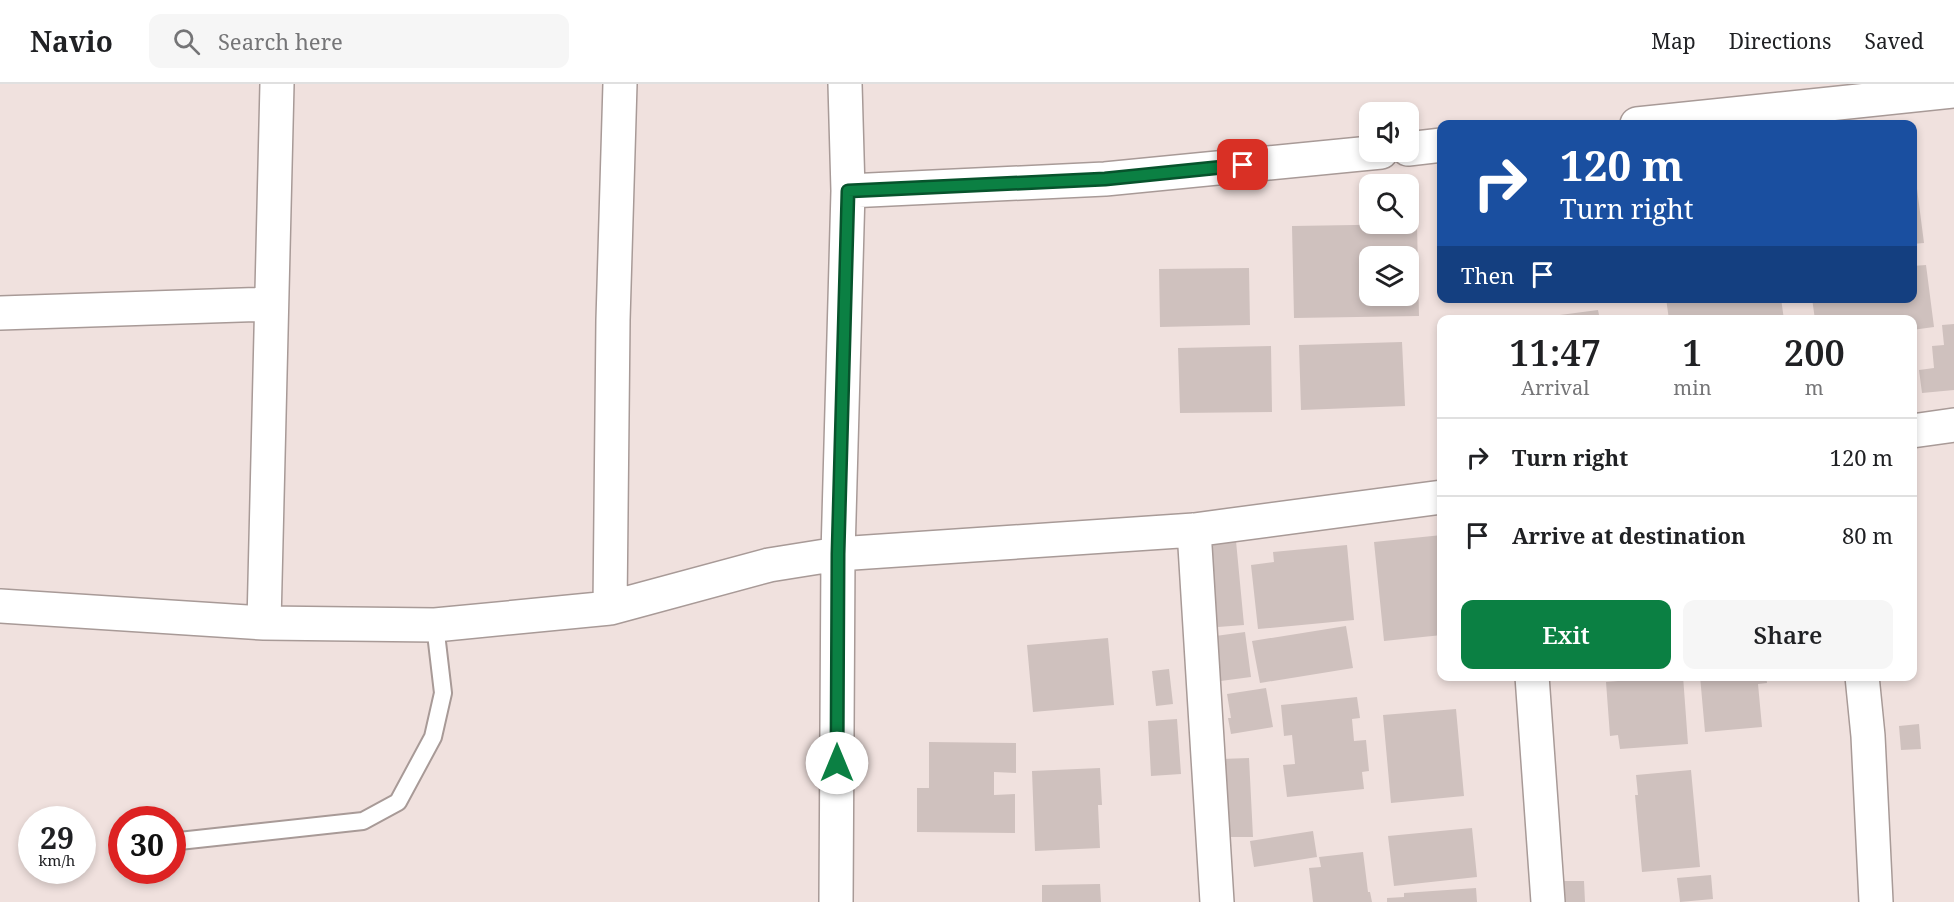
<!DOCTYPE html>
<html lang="en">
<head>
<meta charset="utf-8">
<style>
  :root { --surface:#fff; --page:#f6f6f6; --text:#202124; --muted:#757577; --line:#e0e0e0; --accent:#0b8043 }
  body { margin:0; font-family:"Noto Serif",serif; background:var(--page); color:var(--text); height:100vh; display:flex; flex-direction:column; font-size:22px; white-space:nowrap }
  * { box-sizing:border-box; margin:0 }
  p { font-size:20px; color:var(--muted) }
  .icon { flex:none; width:33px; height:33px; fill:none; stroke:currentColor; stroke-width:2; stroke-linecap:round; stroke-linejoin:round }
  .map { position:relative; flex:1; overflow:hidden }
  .sheet { position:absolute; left:1437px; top:231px; width:480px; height:366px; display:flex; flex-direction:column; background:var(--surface); border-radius:12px; box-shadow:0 3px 9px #0003 }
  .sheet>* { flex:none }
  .guide { position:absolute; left:1437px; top:36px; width:480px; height:183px; border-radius:12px; box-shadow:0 3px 9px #0003; background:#1a4fa0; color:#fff; overflow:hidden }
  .fabs { position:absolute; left:1359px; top:18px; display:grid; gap:12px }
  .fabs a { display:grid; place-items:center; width:60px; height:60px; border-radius:12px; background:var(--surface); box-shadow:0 3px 9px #0003; font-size:30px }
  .speed { position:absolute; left:18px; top:722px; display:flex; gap:12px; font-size:30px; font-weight:700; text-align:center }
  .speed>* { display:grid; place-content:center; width:78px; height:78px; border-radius:50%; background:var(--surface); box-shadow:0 3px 9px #0003; line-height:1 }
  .speed small { font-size:15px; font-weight:400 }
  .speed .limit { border:9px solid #d22; background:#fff; color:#111 }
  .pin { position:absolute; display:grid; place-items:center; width:51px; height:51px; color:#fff; margin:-26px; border-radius:12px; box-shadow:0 3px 9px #0006 }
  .me { position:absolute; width:66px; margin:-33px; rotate:0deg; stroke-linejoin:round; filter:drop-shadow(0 0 4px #0008) }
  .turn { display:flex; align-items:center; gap:21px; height:126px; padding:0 24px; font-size:27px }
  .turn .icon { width:78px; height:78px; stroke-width:2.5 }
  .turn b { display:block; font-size:42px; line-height:51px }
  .then { display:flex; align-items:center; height:57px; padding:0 24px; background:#0003; gap:12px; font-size:22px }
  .eta { display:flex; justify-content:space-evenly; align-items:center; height:102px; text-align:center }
  .eta b { font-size:36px; font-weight:600; line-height:42px }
  .button { display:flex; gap:12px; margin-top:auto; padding:12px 24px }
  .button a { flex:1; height:69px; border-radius:12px; background:var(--accent); color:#fff; font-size:24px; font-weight:600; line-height:69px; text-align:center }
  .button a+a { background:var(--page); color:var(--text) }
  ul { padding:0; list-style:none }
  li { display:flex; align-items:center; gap:18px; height:78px; padding:0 24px; border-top:2px solid var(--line) }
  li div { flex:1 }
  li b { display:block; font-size:22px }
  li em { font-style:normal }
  header { display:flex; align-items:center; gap:36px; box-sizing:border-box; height:84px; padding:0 30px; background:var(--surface); border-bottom:2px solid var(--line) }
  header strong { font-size:28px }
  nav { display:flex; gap:33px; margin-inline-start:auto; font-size:21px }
  .search { width:420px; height:54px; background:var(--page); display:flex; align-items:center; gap:15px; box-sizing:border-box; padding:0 21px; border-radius:12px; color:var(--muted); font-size:22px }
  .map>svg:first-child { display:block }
  .building { fill:#cfc1be; fill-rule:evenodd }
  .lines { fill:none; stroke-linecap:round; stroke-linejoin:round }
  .service-casing { stroke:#a89a97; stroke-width:20 }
  .minor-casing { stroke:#a89a97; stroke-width:36 }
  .service { stroke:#fff; stroke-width:16 }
  .minor { stroke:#fff; stroke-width:33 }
  .route-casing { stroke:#07532c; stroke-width:15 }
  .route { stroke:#0b8043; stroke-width:10 }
</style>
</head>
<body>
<header>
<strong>Navio</strong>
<div class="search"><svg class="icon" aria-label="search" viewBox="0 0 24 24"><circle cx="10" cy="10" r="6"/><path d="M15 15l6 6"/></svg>Search here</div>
<nav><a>Map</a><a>Directions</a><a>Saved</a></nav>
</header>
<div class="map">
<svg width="1954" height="818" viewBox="0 0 1954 818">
  <rect width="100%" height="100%" fill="#f0e1de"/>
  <path class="building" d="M1916,97l8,62 -12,1v-62z
    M1417,140l2,92 -125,2 -2,-92zM1370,172h38v40h-38z
    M1926,181l8,62 -22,3v-10h-97l-3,-22h100v-32z
    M1249,184l1,57 -90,2 -1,-58z
    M1666,214h115l3,22h-115z
    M1598,226l2,10h-63v-2z
    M1954,240v66l-32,3 -3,-23 15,-2 -2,-22 12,-1 -2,-20z
    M1402,258l3,64 -104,4 -2,-65z
    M1271,262l1,66 -92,1 -2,-65z
    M1912,286h2l3,29 -5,1z
    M1442,451v100l-58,6 -10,-99z
    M1236,457l8,84 -39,3 -8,-84z
    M1347,461l7,75 -96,9 -7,-64 23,-3 -1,-10z
    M1346,542l7,42 -93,15 -8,-42z
    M1245,548l6,45 -38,5 -5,-45z
    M1108,554l6,67 -81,7 -6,-67z
    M1169,585l4,35 -17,2 -4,-35z
    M1618,592h65l5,68 -68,5 -2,-14 -8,1 -4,-54 12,-1z
    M1700,592h66l1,7 -9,1 4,43 -57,5z
    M1266,604l7,39 -42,7 -3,-16h3l-4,-24z
    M1357,613l3,21 -8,1 2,22 12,-1 3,31 -7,1 2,17 -77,8 -4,-32 12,-1 -3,-29 -8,1 -3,-31z
    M1456,625l8,87 -73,7 -8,-88z
    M1177,635l4,55 -30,2 -3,-55z
    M1919,640l2,25 -20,1 -2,-24z
    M929,658l87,1v30l-22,-1v23l21,-1v39l-98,-1v-44h12z
    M1249,674l4,79h-28l-4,-78z
    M1100,684l2,37h-4l2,43 -65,3 -3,-80z
    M1691,686l9,97 -58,5 -7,-77h3l-2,-20z
    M1472,744l5,49 -83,9 -6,-50z
    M1313,747l4,26 -63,10 -4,-26z
    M1363,768l5,40h2l2,10h-59l-4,-34 12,-1 -2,-10z
    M1711,791l2,24 -33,3 -3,-24z
    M1561,797h23l1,21h-24z
    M1100,800l1,18h-59v-17z
    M1476,804l1,14h-90v-4l17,-1v-4z"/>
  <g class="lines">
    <g class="service-casing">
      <path id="service" d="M179,757l184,-20 35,-19 35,-65 10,-44 -8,-68"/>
    </g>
    <g class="minor-casing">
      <path id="minor" d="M1637,40l317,-33
        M1408,65l34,-4
        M848,107l257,-12 276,-27
        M0,229l271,-9
        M1912,347l42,-6
        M1194,446l23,372
        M0,522l264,17 171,2 175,-17 159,-43 69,-11 356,-24 248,-33
        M610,524l3,-288 7,-236
        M264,539l13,-539
        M1532,592l16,226
        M1862,592l6,60 8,166
        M836,818l2,-348 10,-363 -3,-107"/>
    </g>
    <use href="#service" class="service"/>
    <use href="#minor" class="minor"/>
  </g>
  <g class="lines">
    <g class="route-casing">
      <path id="route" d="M837,679l1,-209 10,-363 257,-12 138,-14"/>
    </g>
    <use href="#route" class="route"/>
  </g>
</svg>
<div class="fabs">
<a><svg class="icon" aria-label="sound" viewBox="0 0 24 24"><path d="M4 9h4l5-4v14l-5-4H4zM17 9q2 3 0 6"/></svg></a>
<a><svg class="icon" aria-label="search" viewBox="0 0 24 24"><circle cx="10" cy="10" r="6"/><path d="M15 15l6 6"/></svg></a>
<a><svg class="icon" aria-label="layers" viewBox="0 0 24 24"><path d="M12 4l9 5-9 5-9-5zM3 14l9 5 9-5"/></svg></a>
</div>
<div class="speed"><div>29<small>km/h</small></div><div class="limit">30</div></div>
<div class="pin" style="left:1243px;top:81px;background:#d93025"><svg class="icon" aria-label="arrive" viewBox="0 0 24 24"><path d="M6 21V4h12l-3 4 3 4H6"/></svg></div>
<svg class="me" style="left:837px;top:679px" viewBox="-20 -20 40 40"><circle r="19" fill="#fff"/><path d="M0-13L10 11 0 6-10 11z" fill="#0b8043"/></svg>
<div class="guide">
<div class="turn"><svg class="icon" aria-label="right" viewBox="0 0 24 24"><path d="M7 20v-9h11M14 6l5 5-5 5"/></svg><div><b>120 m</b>Turn right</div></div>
<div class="then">Then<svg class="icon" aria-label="arrive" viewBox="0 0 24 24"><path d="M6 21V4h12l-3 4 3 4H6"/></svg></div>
</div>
<section class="sheet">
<div class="eta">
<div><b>11:47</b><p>Arrival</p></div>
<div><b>1</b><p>min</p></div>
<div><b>200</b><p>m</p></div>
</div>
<ul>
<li><svg class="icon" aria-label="right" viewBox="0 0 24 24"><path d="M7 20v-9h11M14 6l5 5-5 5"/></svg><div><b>Turn right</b></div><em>120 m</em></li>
<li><svg class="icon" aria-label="arrive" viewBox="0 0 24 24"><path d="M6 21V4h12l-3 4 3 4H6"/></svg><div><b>Arrive at destination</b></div><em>80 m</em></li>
</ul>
<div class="button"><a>Exit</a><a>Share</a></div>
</section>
</div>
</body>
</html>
